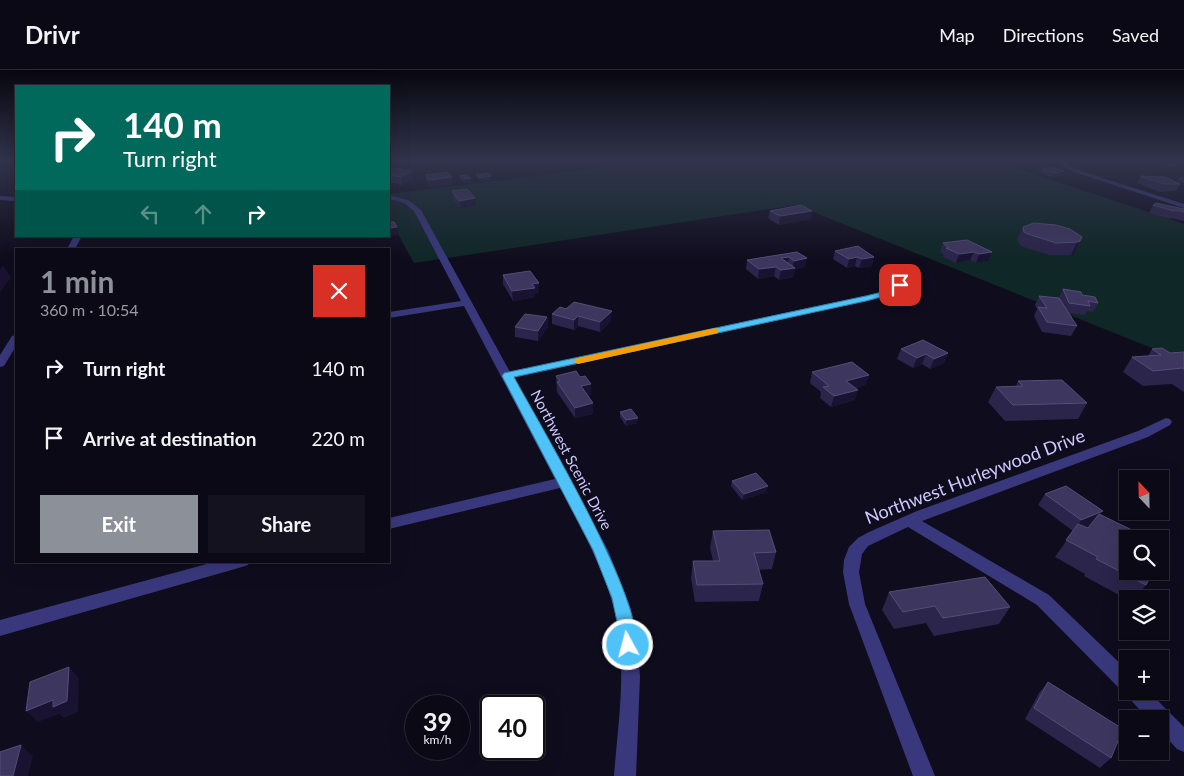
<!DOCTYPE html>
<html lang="en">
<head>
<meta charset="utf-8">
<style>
  :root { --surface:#0b0916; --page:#14121f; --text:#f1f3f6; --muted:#9a9aa1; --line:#2b2a35; --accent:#8c9099 }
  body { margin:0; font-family:Lato,sans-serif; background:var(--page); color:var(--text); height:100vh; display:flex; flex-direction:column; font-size:19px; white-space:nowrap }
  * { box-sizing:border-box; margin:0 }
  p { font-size:16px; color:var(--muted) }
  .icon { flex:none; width:28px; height:28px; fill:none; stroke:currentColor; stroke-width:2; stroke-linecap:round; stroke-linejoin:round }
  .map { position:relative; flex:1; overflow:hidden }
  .panel { position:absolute; left:15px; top:178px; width:375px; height:315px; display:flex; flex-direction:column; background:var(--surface); border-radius:0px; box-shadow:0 5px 20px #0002,0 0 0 1px var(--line) }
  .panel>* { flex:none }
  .guide { position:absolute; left:15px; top:15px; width:375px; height:152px; border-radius:0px; box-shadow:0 5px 20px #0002,0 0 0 1px var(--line); background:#00695c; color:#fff; overflow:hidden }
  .needle { width:32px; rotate:338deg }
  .fabs { position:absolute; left:1119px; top:400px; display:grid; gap:10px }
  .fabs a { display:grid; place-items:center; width:50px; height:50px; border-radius:0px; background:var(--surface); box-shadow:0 5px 20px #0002,0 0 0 1px var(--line); font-size:25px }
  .speed { position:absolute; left:405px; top:625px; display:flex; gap:10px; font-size:25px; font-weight:700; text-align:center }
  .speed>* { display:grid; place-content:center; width:65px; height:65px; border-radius:50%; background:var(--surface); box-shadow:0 5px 20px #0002,0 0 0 1px var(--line); line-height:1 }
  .speed small { font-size:12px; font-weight:400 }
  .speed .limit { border:2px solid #111; border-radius:8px; background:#fff; color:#111 }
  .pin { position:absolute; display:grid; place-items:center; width:42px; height:42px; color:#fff; margin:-21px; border-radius:10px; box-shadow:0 2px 8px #0006 }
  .me { position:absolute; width:55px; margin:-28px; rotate:353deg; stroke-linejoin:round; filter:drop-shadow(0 0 4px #0008) }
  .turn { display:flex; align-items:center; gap:18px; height:105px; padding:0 25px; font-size:22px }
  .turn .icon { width:65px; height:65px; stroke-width:2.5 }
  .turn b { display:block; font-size:35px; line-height:42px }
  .lanes { display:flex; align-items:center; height:48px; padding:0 25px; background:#0003; justify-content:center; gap:25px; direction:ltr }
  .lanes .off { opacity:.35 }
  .round { display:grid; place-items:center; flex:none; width:52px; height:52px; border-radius:0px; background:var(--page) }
  .overview { display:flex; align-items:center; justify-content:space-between; height:85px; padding:0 25px }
  h1 { font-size:30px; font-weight:700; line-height:38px; color:var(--accent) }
  .cta { display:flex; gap:10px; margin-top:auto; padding:10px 25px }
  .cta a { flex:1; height:58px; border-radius:0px; background:var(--accent); color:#fff; font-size:20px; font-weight:700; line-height:58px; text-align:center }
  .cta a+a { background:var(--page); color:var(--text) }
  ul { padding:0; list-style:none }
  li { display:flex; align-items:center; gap:15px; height:70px; padding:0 25px }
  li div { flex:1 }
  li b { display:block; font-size:19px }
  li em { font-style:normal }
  header { display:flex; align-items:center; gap:30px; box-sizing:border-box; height:70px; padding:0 25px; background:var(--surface); border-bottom:1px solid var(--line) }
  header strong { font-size:24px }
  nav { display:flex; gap:28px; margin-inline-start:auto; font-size:18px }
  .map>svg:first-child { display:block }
  .green { fill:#0f2726 }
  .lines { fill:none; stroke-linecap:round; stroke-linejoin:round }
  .minor { fill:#39387c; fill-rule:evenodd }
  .wall { fill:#2b244b; fill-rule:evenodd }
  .shaded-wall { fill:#191331 }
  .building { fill:#3d365f; stroke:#544d78 }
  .route { fill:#4fc3f7; stroke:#337fa1 }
  .slow { fill:#f59e0b }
  .labels { text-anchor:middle; stroke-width:5; stroke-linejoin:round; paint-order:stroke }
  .street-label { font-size:15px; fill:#cec9fe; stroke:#0f0c1d }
  .near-street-label { font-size:18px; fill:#cec9fe; stroke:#0f0c1d }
</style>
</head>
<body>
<header>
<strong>Drivr</strong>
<nav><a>Map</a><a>Directions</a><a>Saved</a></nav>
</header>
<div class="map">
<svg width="1184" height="706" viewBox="0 0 1184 706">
  <rect width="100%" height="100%" fill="#0f0c1d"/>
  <path class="green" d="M664,90h328l192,64v137l-388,-156 -382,58 -25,-45v-24z"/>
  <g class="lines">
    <path class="minor" d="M1060,90h6l2,5 13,6 103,33v4l-107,-35 -13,-6z
      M389,125l19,5 13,10 89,162 372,-80 18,-10 5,3 -20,12 -372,81 95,172 23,59 6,28 3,40 -4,99h-22c4,-53 13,-107 2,-159 -10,-46 -35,-88 -56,-129l-171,41v-11l166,-39 -91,-173 -75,12v-6l72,-11 -47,-90 -10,-8 -15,-4z
      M0,126l16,1v4l-16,-1z
      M74,166h8l-7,13h-8z
      M16,265v11l-12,20 -4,1v-12l12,-19z
      M1166,348l4,1 2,3 -2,3 -22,12 -226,84 127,74 79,76v20h20l36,36v25l-7,-3 -17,-18v-12h-12l-20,-22 -2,-5 -5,-2 -84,-85 -129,-78 -40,19 -6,8 -3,18 6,32 70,172h-22l-64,-172 -6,-32 1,-12 5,-13 9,-9 11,-6 48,-21 221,-80z
      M218,491h32l-2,4 -6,2 -242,69v-16z"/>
  </g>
  <path class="wall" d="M1003,90h20l-8,2z
    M1104,90h28l-1,3 -6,-2 -16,1z
    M1159,90h25l-9,6 -18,-4z
    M403,99v1l9,1 1,8 -11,6 -13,-3v-11z
    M1041,99l23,2 -2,4 -10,2 -13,-5z
    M425,105l28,9 -23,3 -3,-5z
    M460,106l10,2 1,4 -6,1 -5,-4z
    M1140,106l40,8 -4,7 -16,1 -23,-9z
    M1180,107h4v6l-6,-3z
    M452,121l23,7 1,8 -16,2 -7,-9z
    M1153,135l31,4v12l-13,-3 -1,1 -21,-6z
    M770,141h42l-1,8 -32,6 -11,-7z
    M1023,157l59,10 -8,17 -3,1h-21l-27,-8 -4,-3 -2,-5z
    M943,173l49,9 -4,9 -12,2 -6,-3 -14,3 -13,-6 1,-2 -4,-3z
    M858,176l14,20 -13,2 -4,-2 -8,2 -14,-9 2,-8z
    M797,182l8,15 -10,2 -2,8 -14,3 -5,-4 -16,3 -12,-10 1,-9z
    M503,205l36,17 -4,1v4l-22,4 -10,-17z
    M1063,219l19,6 16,8 -5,9 -6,-1 -2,4 -17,-2 9,13 -6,10 -29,-4 -8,-16 3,-7 -2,-4 4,-9 20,2z
    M566,239l45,12 -11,11 -22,-6 -4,4 -22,-6v-10z
    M547,247l1,10 -10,14 -23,-4v-10z
    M901,279l47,4 -4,10 -14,6 -8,-5 -9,4 -16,-9z
    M1152,279l18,4 14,-1v40l-12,-8 -29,2 -20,-14 9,-15 16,-1z
    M812,302l57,3 -4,10 -9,3 -1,12 -24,7 -11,-9 1,-6 -11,-9z
    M556,306l35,19h-3l5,19 -18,4 -18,-26z
    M1018,311l69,22 -9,16 -73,2 -17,-19 8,-15 20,-1z
    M620,342l17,11 -11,3 -6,-9z
    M732,411l34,11 -24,8 -11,-14z
    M1045,424l58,17 -3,3 25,31 21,40 -12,14h-6v1l-44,-24 1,-2 -30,-17 18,-26 -35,-26zM1092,454l-4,4 -3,-1z
    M713,461l63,21 -4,17 -13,1 4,14 -4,17 -64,1 -4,-24 2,-17h20l-3,-13z
    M889,522l121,15 -11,17 -65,12 -8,-13 -32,6 -12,-19z
    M1048,612l63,76 -11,10 -75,-49 14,-26z"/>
  <path class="shaded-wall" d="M1016,90h7l-8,2z
    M1110,90h15v1l-16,1z
    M1179,90h5v3l-9,3z
    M403,99l1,7 8,-5 1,8 -11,6 -2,-15z
    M1064,101l-2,4 -10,2 2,-4z
    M491,106l1,4 -13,1v-3z
    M452,107l1,7 -23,3 -1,-7z
    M470,108l1,4 -6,1 -1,-4z
    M475,128l1,8 -16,2 -1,-7z
    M812,141l-1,8 -32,6 1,-9z
    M397,157l2,8 -29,4 -1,-3h20v-8z
    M1080,171l-6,13 -3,1 6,-13z
    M974,182l-4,8 -14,3 3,-9z
    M992,182l-4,9 -12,2 3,-9z
    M789,187l-2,9 -6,-8z
    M857,187l-2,9 -8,2 2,-9z
    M874,187l-2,9 -13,2 3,-9z
    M807,188l-2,9 -10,2 -2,8 -14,3 2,-10 11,-1 2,-8z
    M3,195l8,13 -11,14v-23z
    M776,197l-2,9 -16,3 1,-10z
    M539,213v9l-4,1v4l-22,4 -1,-10 20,-7z
    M612,241l-1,10 -11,11v-10z
    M578,246v10l-4,4v-10z
    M547,247l1,10 -10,14v-10z
    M948,283l-4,10 -14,6 4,-10z
    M926,284l-4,10 -9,4 4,-10z
    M869,305l-4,10 -22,6 3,-10z
    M591,314v11l-10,2v-11z
    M858,320l-3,10 -24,7 3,-11z
    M593,333v11l-18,4v-10z
    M638,348l-1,5 -11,3v-6z
    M768,416l-2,6 -24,8 2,-6z
    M1103,441l-8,11 -21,10 7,-12z
    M69,597l10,11 -1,34 -14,6 -5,-4 -21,8 -12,-11z
    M21,675l12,11 -5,20h-15z"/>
  <path class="building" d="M1051,97l13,4 -10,2 -13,-4z
    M395,98l8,1 -3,1 12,1 -11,6 -12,-2v-4z
    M448,102l4,5 -23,3 -4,-5z
    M488,103l3,3 -12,2 -3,-3z
    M466,105l4,3 -6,1 -4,-3z
    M1140,106l26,1 14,7h-16z
    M467,119l8,9 -16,3 -7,-10z
    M1156,133l28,6v3l-9,-2 -1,1 -21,-6z
    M801,135l11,6 -32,5 -10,-5z
    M389,152h5l3,5 -8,1z
    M1034,153l22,2 14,4 12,8 -2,4 -3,1 -21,1 -28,-9 -4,-2 -1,-5z
    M967,170l25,12 -13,2 -5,-2 -15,2 -13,-6h3l-6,-5z
    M858,176l16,11 -12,2 -5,-2 -8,2 -14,-8z
    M797,182l10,6 -13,3 -5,-4 -8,1 14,10 -14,2 -5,-3 -17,2 -12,-9z
    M530,201l9,12 -7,1 3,4 -23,3 -9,-16z
    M1063,219l18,3 1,3 13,2 3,6 -10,-2 2,5 -21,-3z
    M1039,226l20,2 18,28 -30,-4 -9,-15 9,1z
    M574,232l38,9 -12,11 -22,-6 -4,4 -22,-6 8,-7 6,2z
    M525,244l22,3 -9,14 -23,-4z
    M923,270l25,13 -14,6 -8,-5 -9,4 -16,-9z
    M1162,278l8,5 14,-1v17l-2,-1 -29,3 -21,-14 29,-2 -9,-6z
    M852,292l17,13 -23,6 12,9 -24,6 -11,-9 6,-1 -17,-14z
    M576,301l4,6 5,-1 6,8 -10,2 12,17 -18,5 -18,-26 3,-1 -4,-5z
    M1062,310l25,23 -74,2 -17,-18 27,-1 -5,-5z
    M631,339l7,9 -12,2 -6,-8z
    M756,403l12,13 -24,8 -12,-13z
    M1066,416l37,25 -22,9 -36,-26z
    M1099,444l35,17 -6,8v1l-3,5 3,1v25h25l-7,14 -50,-26 2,-2 -32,-17 12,-16 10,4z
    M769,460l7,22 -22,1 9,31 -66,1 -4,-24h27l-7,-30z
    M985,507l25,30 -67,11 -8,-12 -32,6 -14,-20z
    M69,597l-2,34 -14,6v-7l-27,11 4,-29z
    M1048,612l75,47 -12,29 -77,-50z
    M21,675l-8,31h-13v-24z"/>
  <linearGradient id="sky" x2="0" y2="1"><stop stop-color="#080710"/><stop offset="0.48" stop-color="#31344c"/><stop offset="1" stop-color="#31344c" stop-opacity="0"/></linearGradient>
  <rect width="1184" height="189" fill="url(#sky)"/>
  <path class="route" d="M897,213l7,2 -16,10 -22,6 -352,76c23,43 138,235 120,273l-6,2 -5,-2 -11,-52 -19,-48 -91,-174 2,-3 362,-77 16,-4z"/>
  <path class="slow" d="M715,258l3,1v4l-140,31 -5,-3 5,-3z"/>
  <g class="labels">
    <g class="street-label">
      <text transform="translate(571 390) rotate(62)" y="5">Northwest Scenic Drive</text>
    </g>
    <g class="near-street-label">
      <text transform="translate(975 407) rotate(-21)" y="6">Northwest Hurleywood Drive</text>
    </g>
  </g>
</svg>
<div class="fabs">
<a><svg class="needle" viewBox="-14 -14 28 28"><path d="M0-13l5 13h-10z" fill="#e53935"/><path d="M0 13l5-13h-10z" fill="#9a9aa1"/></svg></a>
<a><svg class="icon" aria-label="search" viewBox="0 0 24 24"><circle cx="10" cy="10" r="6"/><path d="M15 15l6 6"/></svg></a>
<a><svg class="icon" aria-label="layers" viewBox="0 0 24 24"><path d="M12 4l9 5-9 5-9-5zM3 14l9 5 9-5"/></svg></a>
<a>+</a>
<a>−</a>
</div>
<div class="speed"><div>39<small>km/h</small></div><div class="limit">40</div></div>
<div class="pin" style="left:900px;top:215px;background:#d93025"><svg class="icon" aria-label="arrive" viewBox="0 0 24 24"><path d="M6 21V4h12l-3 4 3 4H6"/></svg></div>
<svg class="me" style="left:628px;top:575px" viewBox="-20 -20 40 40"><circle r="17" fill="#4fc3f7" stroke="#fff" stroke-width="3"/><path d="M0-11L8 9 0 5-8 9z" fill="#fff"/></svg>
<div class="guide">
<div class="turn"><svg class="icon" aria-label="right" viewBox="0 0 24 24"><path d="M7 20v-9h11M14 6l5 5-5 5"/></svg><div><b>140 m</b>Turn right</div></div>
<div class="lanes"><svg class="icon off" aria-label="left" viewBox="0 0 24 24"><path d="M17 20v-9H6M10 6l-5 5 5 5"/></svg><svg class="icon off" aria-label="ahead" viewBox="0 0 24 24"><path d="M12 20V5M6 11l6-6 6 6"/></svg><svg class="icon" aria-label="right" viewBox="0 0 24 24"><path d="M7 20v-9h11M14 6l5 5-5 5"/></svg></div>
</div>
<section class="panel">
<div class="overview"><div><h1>1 min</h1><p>360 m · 10:54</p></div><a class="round" style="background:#d93025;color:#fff"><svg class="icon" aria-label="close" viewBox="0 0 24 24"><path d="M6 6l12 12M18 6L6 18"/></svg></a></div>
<ul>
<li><svg class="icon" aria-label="right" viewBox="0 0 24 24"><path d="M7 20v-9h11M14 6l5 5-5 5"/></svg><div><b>Turn right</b></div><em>140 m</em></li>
<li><svg class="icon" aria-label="arrive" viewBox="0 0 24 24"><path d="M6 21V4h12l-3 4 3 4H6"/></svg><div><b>Arrive at destination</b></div><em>220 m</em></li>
</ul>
<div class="cta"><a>Exit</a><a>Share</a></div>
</section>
</div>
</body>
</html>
